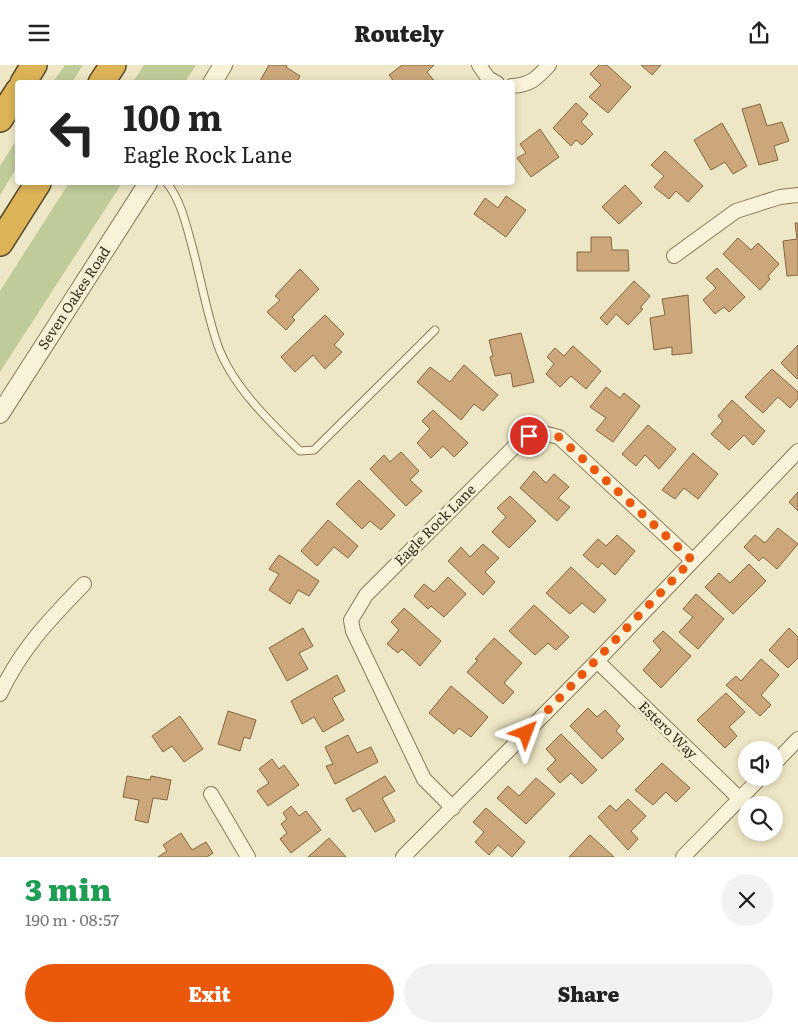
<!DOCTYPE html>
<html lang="en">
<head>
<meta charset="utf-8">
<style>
  :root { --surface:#fff; --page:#f2f2f2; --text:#222; --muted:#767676; --accent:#ea580c }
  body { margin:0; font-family:Literata,serif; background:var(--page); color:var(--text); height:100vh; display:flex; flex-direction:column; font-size:19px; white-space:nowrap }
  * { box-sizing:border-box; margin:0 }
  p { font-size:16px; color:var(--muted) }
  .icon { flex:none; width:28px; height:28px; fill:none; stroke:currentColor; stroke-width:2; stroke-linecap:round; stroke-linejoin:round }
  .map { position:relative; height:792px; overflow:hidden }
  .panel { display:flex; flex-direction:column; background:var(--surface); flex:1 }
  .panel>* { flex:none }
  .hud { position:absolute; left:15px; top:15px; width:500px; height:105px; border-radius:5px; box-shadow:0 2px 8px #0003; background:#fff; color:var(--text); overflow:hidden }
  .buttons { position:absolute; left:738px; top:676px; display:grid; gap:10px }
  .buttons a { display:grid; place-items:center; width:45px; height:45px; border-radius:50%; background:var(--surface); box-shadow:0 2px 8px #0003; font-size:25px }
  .pin { position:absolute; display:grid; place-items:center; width:42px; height:42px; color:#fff; margin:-21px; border:2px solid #fff; border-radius:50%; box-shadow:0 1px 5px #0007 }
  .me { position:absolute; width:55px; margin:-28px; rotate:44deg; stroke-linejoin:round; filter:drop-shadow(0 0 4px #0008) }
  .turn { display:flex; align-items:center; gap:18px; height:105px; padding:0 25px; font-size:22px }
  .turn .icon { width:65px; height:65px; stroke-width:2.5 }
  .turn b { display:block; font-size:35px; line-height:42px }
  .round { display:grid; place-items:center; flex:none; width:52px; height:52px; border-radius:26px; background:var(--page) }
  .headline { display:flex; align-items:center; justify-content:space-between; height:85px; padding:0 25px }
  h1 { font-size:30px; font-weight:800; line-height:38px; color:#1e9e55 }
  .action { display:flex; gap:10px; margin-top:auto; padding:10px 25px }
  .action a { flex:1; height:58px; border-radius:30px; background:var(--accent); color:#fff; font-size:20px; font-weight:800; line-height:58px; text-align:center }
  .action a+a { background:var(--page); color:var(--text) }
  header { display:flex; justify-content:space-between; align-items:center; height:65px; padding:0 25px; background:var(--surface); font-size:22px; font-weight:800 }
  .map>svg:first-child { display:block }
  .green { fill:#bfcc99 }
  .building { fill:#cba77b; stroke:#876641 }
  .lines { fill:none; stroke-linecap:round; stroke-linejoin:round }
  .service-casing { stroke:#89795b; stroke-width:9 }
  .minor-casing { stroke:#89795b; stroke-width:16 }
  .tertiary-casing { stroke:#89795b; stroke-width:20 }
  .motorway-casing { stroke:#56472f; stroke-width:28 }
  .service { stroke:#f8f3d8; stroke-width:7 }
  .minor { stroke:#f8f3d8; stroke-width:14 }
  .tertiary { stroke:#f8f3d8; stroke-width:18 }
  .motorway { stroke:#dcb357; stroke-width:25 }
  .route { stroke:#ea580c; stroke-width:9; stroke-dasharray:0 16.2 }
  .labels { text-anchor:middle; stroke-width:5; stroke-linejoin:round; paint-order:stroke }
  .street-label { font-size:14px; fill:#392f1f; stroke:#f5f0d4 }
</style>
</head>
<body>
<header><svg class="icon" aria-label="menu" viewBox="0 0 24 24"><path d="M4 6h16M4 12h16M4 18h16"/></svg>Routely<svg class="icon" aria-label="share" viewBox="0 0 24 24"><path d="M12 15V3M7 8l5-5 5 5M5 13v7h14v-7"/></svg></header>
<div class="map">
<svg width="798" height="792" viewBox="0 0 798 792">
  <rect width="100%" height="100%" fill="#eee7c5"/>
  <path class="green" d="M65,0h18l-11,17h-19z
    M144,0h52l-11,17h-52z
    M17,74v28l-17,28v-29z
    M69,118h53l-122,189v-81z"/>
  <path class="building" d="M269,0h18l-1,2 14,9 -4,7h-34l-2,-2z
    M402,0h32l-7,7 9,11h-41l-6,-8z
    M599,0h8l24,22 -23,26 -19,-16 12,-12 -11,-11z
    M641,0h20l-9,10z
    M576,38l12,11 -7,8 12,12 -11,11 -6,-5 -5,6 -18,-18z
    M760,39l7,22 15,-4 7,19 -15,5 4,14 -19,5 -17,-56z
    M722,58l25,43 -14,8 -8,-12 -14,8 -17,-30z
    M540,64l19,28 -28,20 -14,-19 9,-5 -6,-9z
    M665,86l38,35 -15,16 -12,-11 -7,8 -15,-12 10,-11 -13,-11z
    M625,120l17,18 -23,21 -17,-17z
    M506,131l20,14 -20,27 -32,-23 11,-16 13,10z
    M795,158h3v52l-11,1 -4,-35 14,-2z
    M591,172h20l1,13h16l1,21h-52v-19h14z
    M738,173l13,12 7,-7 21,21 -11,12 2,3 -10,11 -37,-36z
    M717,203l28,29 -16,15 -5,-5 -9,7 -12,-14 13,-12 -10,-10z
    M300,204l19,20 -27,28 3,3 -9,10 -19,-18 13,-12 -5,-4z
    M634,216l16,15 -10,12 3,1 -15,16 -12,-11 -9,11 -7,-7z
    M688,230l4,58 -20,2v-8l-18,3 -4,-32 15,-3 -3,-16z
    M325,250l19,19 -10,11 8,7 -17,17 -12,-14 -18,17 -14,-15z
    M521,268l13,49 -21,5 -2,-14 -16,3 -5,-19 3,-1 -4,-16z
    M798,280v33l-1,1 -16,-16z
    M573,281l28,25 -15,18 -15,-13 -11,11 -14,-13 8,-10 -7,-7 8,-9 9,8z
    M464,300l34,30 -15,16 -9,-7 -13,16 -44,-38 13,-15 20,15z
    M772,304l26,23v7l-8,9 -12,-11 -15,16 -18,-16z
    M606,322l14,11 4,-5 16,13 -27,36 -17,-12 10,-12 -16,-11z
    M732,335l33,31 -12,14 -9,-10 -15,15 -18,-16 12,-13 -5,-5z
    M433,345l35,33 -14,14 -11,-11 -12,12 -14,-15 13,-14 -8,-8z
    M648,360l28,24 -17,20 -14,-14 -9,11 -14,-12z
    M401,387l18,19 -9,9 12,11 -16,15 -36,-37 14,-14 6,7z
    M693,388l25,21 -20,25 -14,-11 -9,11 -13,-9z
    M534,406l12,12 8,-9 15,13 -11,11 12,9 -13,14 -37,-33z
    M359,415l36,35 -14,15 -11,-9 -8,8 -26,-25z
    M798,427v19l-9,-9z
    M510,431l26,25 -27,27 -17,-16 14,-15 -9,-9z
    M328,455l30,26 -10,12 -14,-11 -17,19 -16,-15z
    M778,463l20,16 -21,25 -14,-12 -4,4 -15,-14 11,-12 10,8z
    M617,470l18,16 -20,24 -13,-12 -4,5 -15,-13 15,-16 8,7z
    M483,479l16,14 -14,14 10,10 -12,13 -35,-34 13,-14 9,10z
    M279,490l40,26 -10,15 -11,-6 -8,14 -21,-14 10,-16 -10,-5z
    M749,499l17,17 -33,33 -28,-27 14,-14 11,10z
    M571,502l35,33 -12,13 -12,-10 -12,11 -24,-21z
    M448,512l18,17 -22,23 -13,-11 -3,3 -14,-13 10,-12 10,8z
    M696,529l28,25 -26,30 -19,-17 14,-15 -10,-8z
    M534,540l35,32 -13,13 -8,-7 -13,12 -26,-24z
    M404,543l37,33 -21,25 -18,-17 -4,4 -11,-9 12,-14 -8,-8z
    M303,563l10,18 -14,7 9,16 -21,12 -18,-33z
    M789,563l9,9v21l-10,10 -19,-18z
    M663,566l28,25 -30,32 -18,-18 18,-20 -8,-9z
    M494,573l28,25 -18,20 10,9 -11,12 -36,-32 11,-12 -3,-1z
    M761,594l18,16 -18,20 10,10 -11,11 -34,-31 10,-9 5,5z
    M337,610l8,16 -13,7 12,22 -21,12 -9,-15 -12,7 -11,-23z
    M451,621l37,31 -17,20 -12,-9 -5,6 -25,-21z
    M726,628l19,19 -16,15 8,9 -12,12 -28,-28z
    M588,643l9,9 8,-7 15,16 -4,5 8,8 -22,20 -32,-33z
    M228,646l28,9 -6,19 -6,-2 -4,14 -22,-7z
    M180,651l23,33 -19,13 -12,-16 -9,6 -11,-16z
    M561,669l36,36 -15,14 -11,-11 -11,10 -13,-14 9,-9 -10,-11z
    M348,670l9,18 14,-6 7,15 -43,22 -9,-18 7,-2 -8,-17z
    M272,694l7,10 5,-4 15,20 -31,21 -11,-15 12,-8 -10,-14z
    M662,698l28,25 -14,14 -10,-10 -13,13 -18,-15z
    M127,711l23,4 1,-4 20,4 -4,20 -14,-2 -5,25 -13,-3 4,-20 -16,-3z
    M385,711l10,15 -13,7 13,23 -20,11 -15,-24 -7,4 -7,-13z
    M536,713l19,16 -29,30 -29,-26 11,-12 11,10z
    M628,734l18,17 -15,15 7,8 -10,11 -30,-33 12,-12 6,6z
    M291,741l8,10 7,-5 15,19 -30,23 -11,-14 7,-6 -6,-9 6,-5 -4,-6z
    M486,743l39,34 -13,15 -14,-12 -9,10 -14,-13 9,-10 -11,-10z
    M181,768l11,17 14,-8 7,11 -6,4h-49l9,-6 -4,-6z
    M590,770l24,22h-45z
    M329,773l17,19h-38z"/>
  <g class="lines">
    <g class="service-casing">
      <path id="service" d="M167,118c14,18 19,41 25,63 9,33 15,69 26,100 15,41 52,76 82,105l14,-1 121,-120"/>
    </g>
    <g class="minor-casing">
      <path id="minor" d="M479,0l9,13 9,5
        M512,21c19,-1 25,-8 37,-21
        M674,191l62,-45 44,-14 18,-2
        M597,596l143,138
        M0,629c21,-45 50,-75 84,-110
        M774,699l24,-25
        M211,729l37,63
        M453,743l-29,-29 -71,-148 -2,-11 15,-25 154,-154 19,-9 20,5 133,123
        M403,792l194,-196 201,-210
        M683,792l78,-80"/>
    </g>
    <g class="tertiary-casing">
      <path id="tertiary" d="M212,18l11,-18
        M0,349l148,-231"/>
    </g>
    <g class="motorway-casing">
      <path id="motorway" d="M23,18l11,-18
        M101,18l12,-18
        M0,54l18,-28
        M0,178l38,-60"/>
    </g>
    <use href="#service" class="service"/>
    <use href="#minor" class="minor"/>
    <use href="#tertiary" class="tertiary"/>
    <use href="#motorway" class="motorway"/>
  </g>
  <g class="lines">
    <path class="route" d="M526,668l166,-173 -133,-123 -20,-5 -10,4"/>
  </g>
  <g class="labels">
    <g class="street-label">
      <text transform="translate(74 233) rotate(-57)" y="5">Seven Oakes Road</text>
      <text transform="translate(435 460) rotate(-45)" y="5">Eagle Rock Lane</text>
      <text transform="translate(668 665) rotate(44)" y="5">Estero Way</text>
    </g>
  </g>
</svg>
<div class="buttons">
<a><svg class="icon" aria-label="sound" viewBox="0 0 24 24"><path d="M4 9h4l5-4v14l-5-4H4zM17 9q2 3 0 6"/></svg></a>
<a><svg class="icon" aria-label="search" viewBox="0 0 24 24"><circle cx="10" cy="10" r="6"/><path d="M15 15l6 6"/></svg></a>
</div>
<div class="pin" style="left:529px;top:371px;background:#d93025"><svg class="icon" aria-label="arrive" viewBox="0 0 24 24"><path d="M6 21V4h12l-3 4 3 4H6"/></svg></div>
<svg class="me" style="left:526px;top:668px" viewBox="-20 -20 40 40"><path d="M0-17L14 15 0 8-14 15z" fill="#ea580c" stroke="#fff" stroke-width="4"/></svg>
<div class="hud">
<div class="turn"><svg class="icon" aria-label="left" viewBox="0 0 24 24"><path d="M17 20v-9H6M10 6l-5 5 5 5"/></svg><div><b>100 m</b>Eagle Rock Lane</div></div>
</div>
</div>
<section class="panel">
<div class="headline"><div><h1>3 min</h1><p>190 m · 08:57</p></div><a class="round"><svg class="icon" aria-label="close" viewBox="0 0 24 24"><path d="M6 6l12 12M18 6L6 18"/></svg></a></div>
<div class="action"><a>Exit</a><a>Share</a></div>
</section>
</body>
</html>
